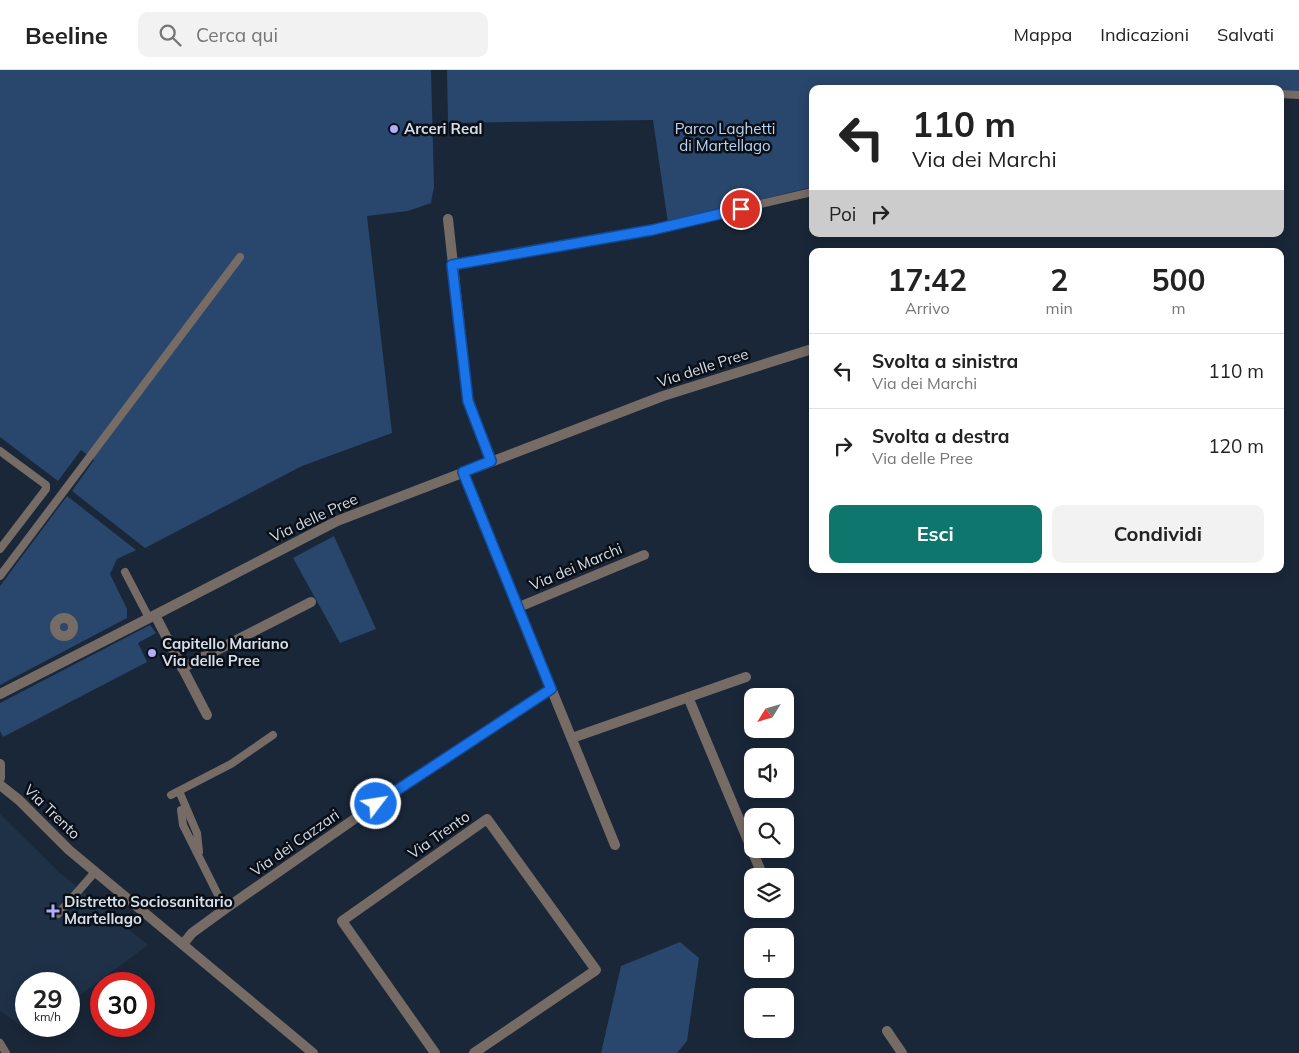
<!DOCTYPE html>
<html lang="it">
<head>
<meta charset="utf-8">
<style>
  :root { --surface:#fff; --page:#f2f2f2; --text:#222; --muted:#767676; --line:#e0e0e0; --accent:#0f766e }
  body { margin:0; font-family:Mulish,sans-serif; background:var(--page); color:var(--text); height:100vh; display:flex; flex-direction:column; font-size:19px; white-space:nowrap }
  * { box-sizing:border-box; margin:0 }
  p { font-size:16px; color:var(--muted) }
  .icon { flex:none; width:28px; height:28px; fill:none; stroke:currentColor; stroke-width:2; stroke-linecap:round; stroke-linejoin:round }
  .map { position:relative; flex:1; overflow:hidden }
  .sheet { position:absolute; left:809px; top:178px; width:475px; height:325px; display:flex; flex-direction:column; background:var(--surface); border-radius:10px; box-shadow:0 2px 12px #0003 }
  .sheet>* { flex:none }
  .hud { position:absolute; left:809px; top:15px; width:475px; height:152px; border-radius:10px; box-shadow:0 2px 12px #0003; background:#fff; color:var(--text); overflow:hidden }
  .needle { width:32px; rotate:233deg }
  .buttons { position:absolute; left:744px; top:618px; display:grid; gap:10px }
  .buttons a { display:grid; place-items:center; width:50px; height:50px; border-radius:10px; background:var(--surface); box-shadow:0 2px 12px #0003; font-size:25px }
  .speed { position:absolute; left:15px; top:902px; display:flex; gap:10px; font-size:25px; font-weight:700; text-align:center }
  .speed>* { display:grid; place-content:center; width:65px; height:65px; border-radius:50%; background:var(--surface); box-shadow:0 2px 12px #0003; line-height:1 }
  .speed small { font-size:12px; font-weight:400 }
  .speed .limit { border:8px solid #d22; background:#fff; color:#111 }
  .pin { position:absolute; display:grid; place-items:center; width:42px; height:42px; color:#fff; margin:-21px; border:2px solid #fff; border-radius:50%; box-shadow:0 1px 5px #0007 }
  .me { position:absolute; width:55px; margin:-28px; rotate:59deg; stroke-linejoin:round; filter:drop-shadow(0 0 4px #0008) }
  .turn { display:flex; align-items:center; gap:18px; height:105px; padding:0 20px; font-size:22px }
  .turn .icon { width:65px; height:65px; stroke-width:2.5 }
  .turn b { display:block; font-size:35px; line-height:42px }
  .then { display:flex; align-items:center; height:48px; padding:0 20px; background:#0003; gap:10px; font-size:19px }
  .eta { display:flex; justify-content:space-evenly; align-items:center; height:85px; text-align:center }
  .eta b { font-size:30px; font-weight:700; line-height:35px }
  .button { display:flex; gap:10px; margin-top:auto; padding:10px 20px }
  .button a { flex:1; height:58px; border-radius:10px; background:var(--accent); color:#fff; font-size:20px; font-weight:700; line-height:58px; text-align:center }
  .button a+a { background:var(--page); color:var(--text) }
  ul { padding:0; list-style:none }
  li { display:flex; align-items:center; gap:15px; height:75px; padding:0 20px; border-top:1px solid var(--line) }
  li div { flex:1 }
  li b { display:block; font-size:19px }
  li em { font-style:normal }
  header { display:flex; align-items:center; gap:30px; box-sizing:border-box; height:70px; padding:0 25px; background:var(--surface); border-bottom:1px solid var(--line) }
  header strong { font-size:24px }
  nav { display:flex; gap:28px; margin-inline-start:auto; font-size:18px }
  .search { width:350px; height:45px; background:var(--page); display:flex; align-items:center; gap:12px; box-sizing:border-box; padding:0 18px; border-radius:10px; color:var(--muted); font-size:19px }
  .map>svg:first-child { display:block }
  .built { fill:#1f3147 }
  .green { fill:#29466c }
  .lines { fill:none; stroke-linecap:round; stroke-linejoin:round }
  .service { stroke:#766b65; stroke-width:8 }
  .pedestrian { stroke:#766b65; stroke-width:10 }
  .minor { stroke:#766b65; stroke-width:10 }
  .tertiary { stroke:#766b65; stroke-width:10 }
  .route-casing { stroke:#114b97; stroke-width:12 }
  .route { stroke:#1a73e8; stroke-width:9 }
  .poi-dot { fill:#b1adfa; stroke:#0a0f17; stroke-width:2 }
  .labels { text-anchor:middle; stroke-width:5; stroke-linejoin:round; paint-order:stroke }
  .poi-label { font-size:15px; font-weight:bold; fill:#d5dee9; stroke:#0a0f17; text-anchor:start }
  .park-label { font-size:15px; fill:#bdd5f4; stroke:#0a0f17 }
  .street-label { font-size:15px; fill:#d5dee9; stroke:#0a0f17 }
</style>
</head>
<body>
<header>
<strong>Beeline</strong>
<div class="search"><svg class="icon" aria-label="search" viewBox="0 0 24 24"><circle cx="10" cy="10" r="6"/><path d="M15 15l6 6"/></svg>Cerca qui</div>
<nav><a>Mappa</a><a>Indicazioni</a><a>Salvati</a></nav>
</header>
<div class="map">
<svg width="1299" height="983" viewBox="0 0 1299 983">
  <rect width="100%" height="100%" fill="#1a2738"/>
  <path class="built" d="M0,744l60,59 88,72 -68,50 -8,1 -3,6v-18h-43v42h10l-7,5 -29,-20z"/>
  <path class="green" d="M0,0h431l3,117 -3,16 -23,8 -41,5 25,217 -90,33 -157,82 -73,-57 22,-31 -13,-10 -23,31 -58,-44z
    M447,0h852v23h-19v-4h-468v98l-144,36 -15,-103 -205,3z
    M67,426l69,54 -19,9 -7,15 17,35v9l-127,67v-99z
    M334,466l42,93 -36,14 -47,-85z
    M150,555l6,8 -18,10 9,19 -144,75 -3,-6v-28z
    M680,872l19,16 -12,83 -10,12h-76l20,-87z"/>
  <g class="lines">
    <path class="service" d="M1280,24l19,1
      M452,195l201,-36 159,-37
      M0,381l46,34v4l-46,60
      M125,502l24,46
      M0,506l240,-319
      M179,721l18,42 2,19
      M171,725l60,-31 42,-29
      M181,740l2,15 42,84
      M58,844l37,-42
      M0,973l6,10"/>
    <path class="pedestrian" d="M55 557a9 9 0 1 1 18 0a9 9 0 1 1-18 0Z"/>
    <path class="minor" d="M448,149l20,182 23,60
      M463,402l152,373
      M519,537l125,-52
      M182,598l129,-66
      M0,624l155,-79
      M688,627l74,177
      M207,645l-52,-100 182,-94 326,-125 149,-47
      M572,668l174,-61
      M184,873l8,-10 33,-24 151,-105 175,-115
      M887,961l15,22
      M435,983l-93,-132 145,-102 109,151 -122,83"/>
    <path class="tertiary" d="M0,694v14
      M0,715l19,15 50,50 244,203"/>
  </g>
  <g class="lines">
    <g class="route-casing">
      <path id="route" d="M376,734l175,-115 -88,-217 28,-11 -23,-60 -16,-136 200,-35 89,-21"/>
    </g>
    <use href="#route" class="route"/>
  </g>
  <g class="poi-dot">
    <circle cx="394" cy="59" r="5"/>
    <circle cx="152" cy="583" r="5"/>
    <path d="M50.5 833.5h5v5h5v5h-5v5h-5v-5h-5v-5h5z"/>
  </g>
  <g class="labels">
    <g class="poi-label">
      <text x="404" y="64">Arceri Real</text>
      <text x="162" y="579">Capitello Mariano<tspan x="162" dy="17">Via delle Pree</tspan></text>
      <text x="64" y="837">Distretto Sociosanitario<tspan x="64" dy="17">Martellago</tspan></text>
    </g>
    <g class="park-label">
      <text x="725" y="64">Parco Laghetti<tspan x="725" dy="17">di Martellago</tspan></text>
    </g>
    <g class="street-label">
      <text transform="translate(703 298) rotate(-18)" y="5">Via delle Pree</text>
      <text transform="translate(314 448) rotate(-25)" y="5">Via delle Pree</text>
      <text transform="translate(576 497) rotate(-23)" y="5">Via dei Marchi</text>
      <text transform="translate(52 742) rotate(44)" y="5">Via Trento</text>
      <text transform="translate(439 765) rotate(-35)" y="5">Via Trento</text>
      <text transform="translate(295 773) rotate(-35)" y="5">Via dei Cazzari</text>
    </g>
  </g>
</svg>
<div class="buttons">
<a><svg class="needle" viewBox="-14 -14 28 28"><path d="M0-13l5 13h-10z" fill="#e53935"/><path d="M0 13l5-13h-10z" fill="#767676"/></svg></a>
<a><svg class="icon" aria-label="sound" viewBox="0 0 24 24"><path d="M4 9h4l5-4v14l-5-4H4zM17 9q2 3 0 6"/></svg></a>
<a><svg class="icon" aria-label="search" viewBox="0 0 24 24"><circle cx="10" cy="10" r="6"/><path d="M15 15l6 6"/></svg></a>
<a><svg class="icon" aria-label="layers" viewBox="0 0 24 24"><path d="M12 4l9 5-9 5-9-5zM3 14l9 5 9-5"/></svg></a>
<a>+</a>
<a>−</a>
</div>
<div class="speed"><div>29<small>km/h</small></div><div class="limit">30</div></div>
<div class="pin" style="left:741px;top:139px;background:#d93025"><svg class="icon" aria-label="arrive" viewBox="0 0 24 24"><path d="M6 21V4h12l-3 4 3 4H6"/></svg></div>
<svg class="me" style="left:376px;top:734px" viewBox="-20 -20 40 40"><circle r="17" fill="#1a73e8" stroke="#fff" stroke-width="3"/><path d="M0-11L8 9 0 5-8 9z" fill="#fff"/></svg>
<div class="hud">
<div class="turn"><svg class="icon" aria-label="left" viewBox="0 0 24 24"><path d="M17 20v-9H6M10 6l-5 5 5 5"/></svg><div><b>110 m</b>Via dei Marchi</div></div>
<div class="then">Poi<svg class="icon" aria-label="right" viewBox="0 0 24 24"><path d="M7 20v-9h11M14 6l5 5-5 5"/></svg></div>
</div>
<section class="sheet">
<div class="eta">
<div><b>17:42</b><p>Arrivo</p></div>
<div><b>2</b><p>min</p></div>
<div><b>500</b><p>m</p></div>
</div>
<ul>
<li><svg class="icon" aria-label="left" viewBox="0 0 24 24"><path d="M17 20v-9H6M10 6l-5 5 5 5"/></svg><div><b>Svolta a sinistra</b><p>Via dei Marchi</p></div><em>110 m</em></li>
<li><svg class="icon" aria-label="right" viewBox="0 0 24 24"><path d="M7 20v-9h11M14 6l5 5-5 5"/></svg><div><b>Svolta a destra</b><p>Via delle Pree</p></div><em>120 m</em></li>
</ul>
<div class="button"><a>Esci</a><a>Condividi</a></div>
</section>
</div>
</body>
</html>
